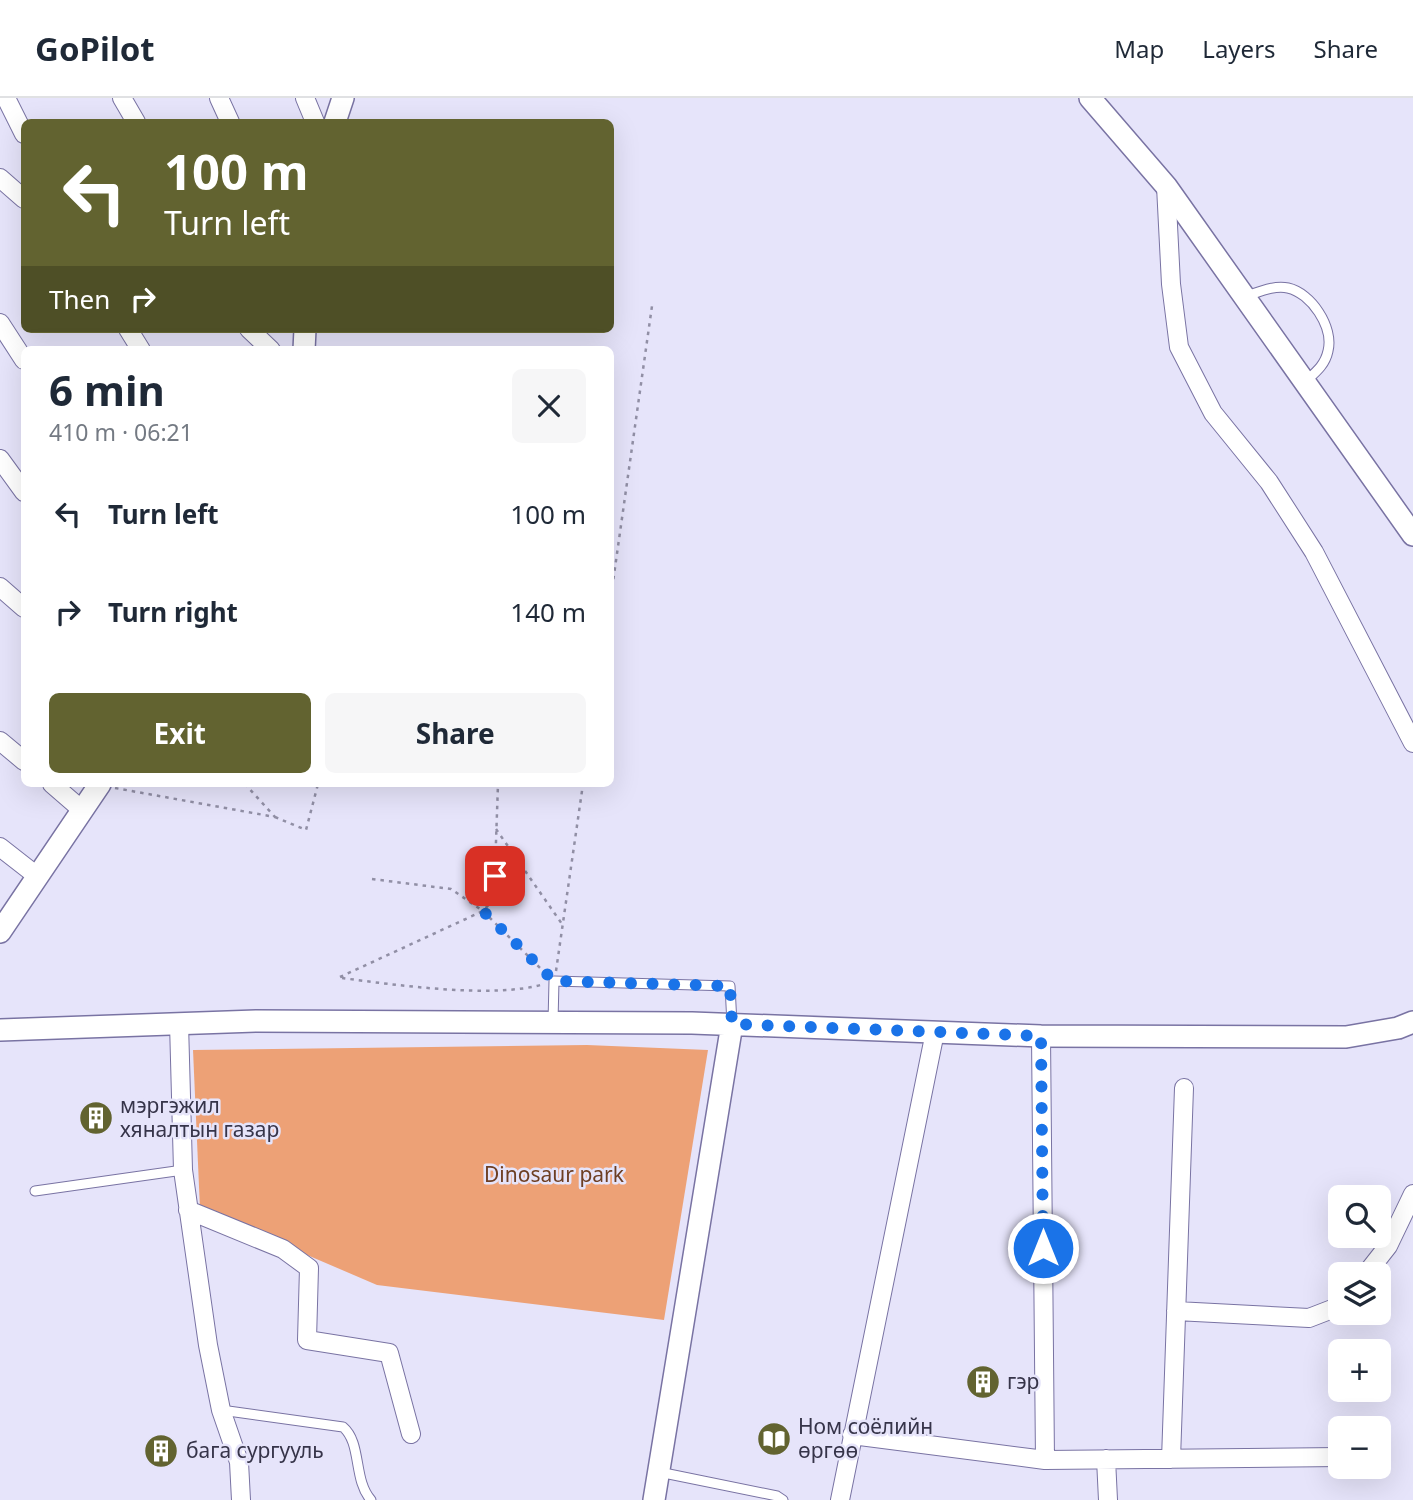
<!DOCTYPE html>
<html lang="en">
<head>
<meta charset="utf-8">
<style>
  :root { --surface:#fff; --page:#f6f6f7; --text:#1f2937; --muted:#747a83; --line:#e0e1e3; --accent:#626330 }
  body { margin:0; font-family:"Noto Sans",sans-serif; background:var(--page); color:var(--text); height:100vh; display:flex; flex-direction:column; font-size:26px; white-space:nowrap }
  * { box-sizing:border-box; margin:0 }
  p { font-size:23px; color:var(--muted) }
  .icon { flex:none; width:38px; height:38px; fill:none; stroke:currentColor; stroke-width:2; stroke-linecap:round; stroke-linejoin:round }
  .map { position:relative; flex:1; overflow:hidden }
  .drawer { position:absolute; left:21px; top:248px; width:593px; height:441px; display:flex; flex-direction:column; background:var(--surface); border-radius:10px; box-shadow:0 7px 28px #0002 }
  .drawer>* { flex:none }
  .hud { position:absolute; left:21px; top:21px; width:593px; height:214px; border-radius:10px; box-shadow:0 7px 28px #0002; background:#626330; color:#fff; overflow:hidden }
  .buttons { position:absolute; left:1328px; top:1087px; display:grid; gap:14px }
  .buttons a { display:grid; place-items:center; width:63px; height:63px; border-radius:10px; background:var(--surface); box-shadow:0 7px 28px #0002; font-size:35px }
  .pin { position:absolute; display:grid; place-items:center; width:60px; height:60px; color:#fff; margin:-30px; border-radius:14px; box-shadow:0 4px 10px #0006 }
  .me { position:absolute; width:77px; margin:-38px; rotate:0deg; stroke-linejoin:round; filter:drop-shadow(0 0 5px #0008) }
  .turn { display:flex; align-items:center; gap:24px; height:147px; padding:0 28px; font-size:32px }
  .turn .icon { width:91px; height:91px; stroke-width:2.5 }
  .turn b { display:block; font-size:49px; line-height:60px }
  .then { display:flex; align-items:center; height:66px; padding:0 28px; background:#0003; gap:14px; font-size:26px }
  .round { display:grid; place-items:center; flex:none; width:74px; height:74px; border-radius:10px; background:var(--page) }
  .overview { display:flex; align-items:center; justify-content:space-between; height:119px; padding:0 28px }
  h1 { font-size:42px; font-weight:700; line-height:52px }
  .cta { display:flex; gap:14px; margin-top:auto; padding:14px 28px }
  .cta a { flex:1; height:80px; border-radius:10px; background:var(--accent); color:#fff; font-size:28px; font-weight:700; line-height:80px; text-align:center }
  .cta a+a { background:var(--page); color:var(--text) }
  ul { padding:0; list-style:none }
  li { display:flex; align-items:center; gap:21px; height:98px; padding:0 28px }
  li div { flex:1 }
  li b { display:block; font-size:26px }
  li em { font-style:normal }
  header { display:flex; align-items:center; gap:42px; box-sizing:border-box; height:98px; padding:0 35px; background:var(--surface); border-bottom:2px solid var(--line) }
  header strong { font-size:33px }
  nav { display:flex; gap:38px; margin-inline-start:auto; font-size:24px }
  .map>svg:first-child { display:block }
  .green { fill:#eda176 }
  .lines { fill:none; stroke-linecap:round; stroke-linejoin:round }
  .service-casing { stroke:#7973a3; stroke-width:11 }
  .minor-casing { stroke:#7973a3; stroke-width:20 }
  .tertiary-casing { stroke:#7973a3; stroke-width:24 }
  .path { stroke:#918fa5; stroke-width:2.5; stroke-dasharray:3.5 5; stroke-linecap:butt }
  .service { stroke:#fff; stroke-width:9 }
  .minor { stroke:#fff; stroke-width:18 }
  .tertiary { stroke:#fff; stroke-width:21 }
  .route { stroke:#1a73e8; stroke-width:12; stroke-dasharray:0 21.6 }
  .labels { text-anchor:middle; stroke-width:5; stroke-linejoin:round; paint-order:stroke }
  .poi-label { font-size:21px; fill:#363449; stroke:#e6e4fa; text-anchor:start }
  .park-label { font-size:21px; fill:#6d3e23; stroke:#e6e4fa }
</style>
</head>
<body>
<header>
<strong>GoPilot</strong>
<nav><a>Map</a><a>Layers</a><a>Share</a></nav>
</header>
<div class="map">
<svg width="1413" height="1402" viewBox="0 0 1413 1402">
  <rect width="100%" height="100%" fill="#e6e4fa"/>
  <path class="green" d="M587,947l121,5 -44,270 -287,-35 -177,-76 -7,-159z"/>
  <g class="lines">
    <g class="service-casing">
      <path id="service" d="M1246,198c13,-4 28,-11 42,-8 23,5 46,39 40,63 -3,14 -12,21 -22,30
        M553,924l1,-41 176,5 2,38
        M35,1093l148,-21
        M221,1312l122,17c19,16 10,53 28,73
        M659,1374l118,24 6,4"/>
    </g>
    <g class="minor-casing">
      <path id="minor" d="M6,0l18,36
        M122,0l14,24
        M219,0l11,24
        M305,0l10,24
        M0,80l24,21
        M1166,88l5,98 8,63 34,66 56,69 45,70 99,191
        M0,225l24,37
        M128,231l13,21
        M249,231l22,21
        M0,361l24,33
        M0,489l24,21
        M0,643l24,20
        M52,686l30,26
        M0,749l37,29
        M179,925l4,147 25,175 13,65 18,52 2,38
        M1041,938l4,424
        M188,1112l95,39 26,19 -2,72 82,13 22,81
        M1366,1176l22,-28 25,-52
        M1176,1213l133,7 31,-12
        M852,1337l193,25 295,-3
        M1106,1361l2,41
        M1171,1361l13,-371
        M840,1402l95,-468"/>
    </g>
    <g class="tertiary-casing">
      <path id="tertiary" d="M1090,0l76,88 247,349
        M335,24l8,-24
        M304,252l1,-21
        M0,834l100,-148
        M0,932l256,-9 436,2 349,13 305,1 52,-9 15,-6
        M654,1402l78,-476"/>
    </g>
    <path class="path" d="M611,498l41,-290
      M115,690l160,29 -30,-33
      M275,719l31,13 12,-46
      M496,731l66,95
      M372,781l79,10 32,22 63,63
      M556,873l27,-187
      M340,879l143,-66 11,-12 4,-115
      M342,880c52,7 154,21 202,6"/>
    <use href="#service" class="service"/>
    <use href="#minor" class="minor"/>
    <use href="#tertiary" class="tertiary"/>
  </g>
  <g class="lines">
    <path class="route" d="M495,778l-1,23 -11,12 71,70 176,5 2,38 309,12 2,212"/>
  </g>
  <defs>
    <g id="building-disc" transform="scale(1.75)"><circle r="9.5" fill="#626330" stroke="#e6e4fa"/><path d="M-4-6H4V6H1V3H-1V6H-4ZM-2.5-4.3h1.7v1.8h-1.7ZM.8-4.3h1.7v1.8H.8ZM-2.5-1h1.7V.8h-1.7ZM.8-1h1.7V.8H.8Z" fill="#fff"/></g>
    <g id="library-disc" transform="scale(1.75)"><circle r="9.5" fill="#626330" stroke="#e6e4fa"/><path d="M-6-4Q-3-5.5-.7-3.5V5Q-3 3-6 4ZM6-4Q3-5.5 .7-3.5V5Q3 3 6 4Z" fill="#fff"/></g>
  </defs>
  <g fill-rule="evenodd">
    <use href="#building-disc" x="96" y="1020"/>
    <use href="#building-disc" x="983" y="1284"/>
    <use href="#library-disc" x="774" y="1341"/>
    <use href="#building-disc" x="161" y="1353"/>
  </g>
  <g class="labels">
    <g class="poi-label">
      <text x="120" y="1015">мэргэжил<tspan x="120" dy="24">хяналтын газар</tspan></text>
      <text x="1007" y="1291">гэр</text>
      <text x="798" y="1336">Ном соёлийн<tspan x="798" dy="24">өргөө</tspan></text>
      <text x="186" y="1360">бага сургууль</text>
    </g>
    <g class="park-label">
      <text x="554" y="1084">Dinosaur park</text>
    </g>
  </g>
</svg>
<div class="buttons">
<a><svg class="icon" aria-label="search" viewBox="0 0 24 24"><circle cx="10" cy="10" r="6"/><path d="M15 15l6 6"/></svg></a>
<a><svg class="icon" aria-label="layers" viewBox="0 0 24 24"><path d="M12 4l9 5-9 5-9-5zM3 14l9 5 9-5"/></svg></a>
<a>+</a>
<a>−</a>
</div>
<div class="pin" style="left:495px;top:778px;background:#d93025"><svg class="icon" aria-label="arrive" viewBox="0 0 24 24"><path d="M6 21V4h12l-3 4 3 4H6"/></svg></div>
<svg class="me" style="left:1043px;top:1150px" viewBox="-20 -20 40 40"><circle r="17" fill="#1a73e8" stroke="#fff" stroke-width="3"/><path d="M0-11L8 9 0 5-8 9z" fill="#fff"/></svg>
<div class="hud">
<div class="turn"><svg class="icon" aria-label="left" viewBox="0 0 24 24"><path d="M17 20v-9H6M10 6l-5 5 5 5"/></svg><div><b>100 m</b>Turn left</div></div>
<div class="then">Then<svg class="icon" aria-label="right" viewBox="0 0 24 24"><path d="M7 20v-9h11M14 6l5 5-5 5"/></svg></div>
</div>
<section class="drawer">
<div class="overview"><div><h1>6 min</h1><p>410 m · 06:21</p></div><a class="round"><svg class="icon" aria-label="close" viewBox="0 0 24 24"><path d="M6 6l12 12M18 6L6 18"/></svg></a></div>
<ul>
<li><svg class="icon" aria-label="left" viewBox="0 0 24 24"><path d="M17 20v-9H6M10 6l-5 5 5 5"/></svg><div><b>Turn left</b></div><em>100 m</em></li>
<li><svg class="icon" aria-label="right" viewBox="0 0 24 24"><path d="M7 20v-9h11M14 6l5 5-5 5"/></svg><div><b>Turn right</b></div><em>140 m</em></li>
</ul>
<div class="cta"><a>Exit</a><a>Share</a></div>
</section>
</div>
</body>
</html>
